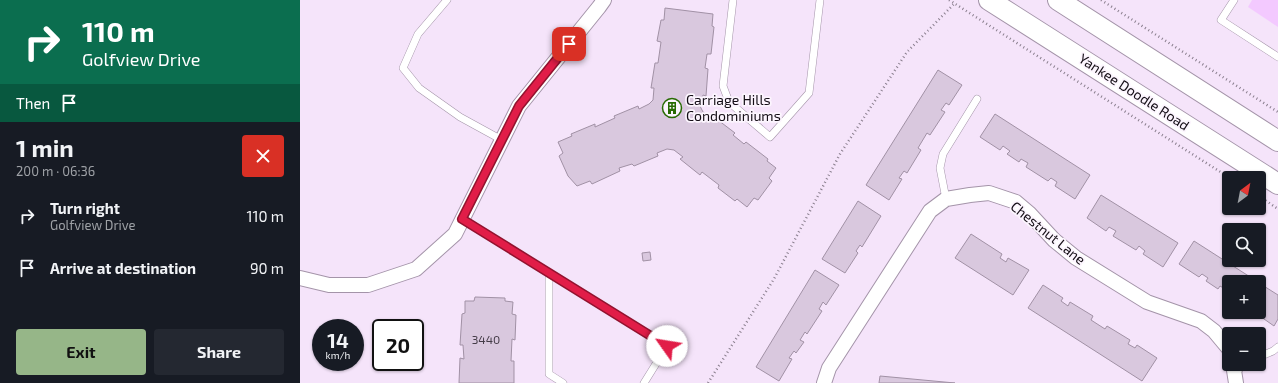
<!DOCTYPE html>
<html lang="en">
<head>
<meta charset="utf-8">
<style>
  :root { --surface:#171b24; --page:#242831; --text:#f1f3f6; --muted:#9ea1a6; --accent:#96b688 }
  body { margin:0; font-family:"Exo 2",sans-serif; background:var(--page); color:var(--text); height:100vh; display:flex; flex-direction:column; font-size:15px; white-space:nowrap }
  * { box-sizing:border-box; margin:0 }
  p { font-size:13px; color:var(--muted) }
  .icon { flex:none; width:22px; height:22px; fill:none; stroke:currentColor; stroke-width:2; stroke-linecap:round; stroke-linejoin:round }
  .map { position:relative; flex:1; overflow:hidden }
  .sheet { display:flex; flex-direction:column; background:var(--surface); width:300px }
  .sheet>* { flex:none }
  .hud { background:#0b6e4f; color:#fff; overflow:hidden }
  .needle { width:26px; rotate:32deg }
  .tools { position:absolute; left:922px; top:171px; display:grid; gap:8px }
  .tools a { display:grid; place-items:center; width:44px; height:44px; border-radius:4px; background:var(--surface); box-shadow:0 1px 3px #0004; font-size:20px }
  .speed { position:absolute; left:12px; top:319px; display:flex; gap:8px; font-size:20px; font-weight:700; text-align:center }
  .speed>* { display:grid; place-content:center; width:52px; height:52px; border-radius:50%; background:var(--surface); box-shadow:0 1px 3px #0004; line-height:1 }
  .speed small { font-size:10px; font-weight:400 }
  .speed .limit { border:2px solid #111; border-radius:6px; background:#fff; color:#111 }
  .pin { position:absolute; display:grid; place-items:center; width:34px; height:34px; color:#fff; margin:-17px; border-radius:8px; box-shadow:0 2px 6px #0006 }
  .me { position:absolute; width:44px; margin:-22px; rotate:302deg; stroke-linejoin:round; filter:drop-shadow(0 0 3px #0008) }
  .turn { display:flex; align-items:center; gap:14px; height:84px; padding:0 16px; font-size:18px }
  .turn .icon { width:52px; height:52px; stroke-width:2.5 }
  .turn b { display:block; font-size:28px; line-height:34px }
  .then { display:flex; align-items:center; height:38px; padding:0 16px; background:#0003; gap:8px; font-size:15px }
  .round { display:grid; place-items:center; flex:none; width:42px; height:42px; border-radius:4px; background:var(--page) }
  .head { display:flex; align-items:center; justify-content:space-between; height:68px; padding:0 16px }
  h1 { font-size:24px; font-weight:700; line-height:30px }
  .cta { display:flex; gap:8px; margin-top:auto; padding:8px 16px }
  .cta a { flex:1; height:46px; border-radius:4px; background:var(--accent); color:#111; font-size:16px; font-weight:700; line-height:46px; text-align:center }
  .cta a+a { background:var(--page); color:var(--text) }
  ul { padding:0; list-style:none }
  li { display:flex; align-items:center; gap:12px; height:52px; padding:0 16px }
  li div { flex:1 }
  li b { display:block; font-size:15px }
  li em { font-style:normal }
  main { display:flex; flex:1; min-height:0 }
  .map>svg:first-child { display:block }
  .green { fill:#f3c9ff }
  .building { fill:#d9c8de; stroke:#a191a5 }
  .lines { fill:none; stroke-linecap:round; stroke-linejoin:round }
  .lane-casing { stroke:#a494a9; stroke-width:8 }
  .street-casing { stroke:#a494a9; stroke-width:16 }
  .secondary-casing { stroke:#a494a9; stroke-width:22 }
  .path { stroke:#8a7f8e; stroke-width:2.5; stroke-dasharray:1 3; stroke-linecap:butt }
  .lane { stroke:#fff; stroke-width:7 }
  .street { stroke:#fff; stroke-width:14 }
  .secondary { stroke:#fff; stroke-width:20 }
  .route-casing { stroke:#92132f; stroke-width:10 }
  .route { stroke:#e11d48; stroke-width:7 }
  .labels { text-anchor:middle; stroke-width:3.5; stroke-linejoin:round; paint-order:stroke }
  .number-label { font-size:12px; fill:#443c47 }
  .street-label { font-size:14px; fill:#130d15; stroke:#fcf5fe }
  .poi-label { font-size:14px; fill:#130d15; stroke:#fcf5fe; text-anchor:start }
</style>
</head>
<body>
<main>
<section class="sheet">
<div class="hud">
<div class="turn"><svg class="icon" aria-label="right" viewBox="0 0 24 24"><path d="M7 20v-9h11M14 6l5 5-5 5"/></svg><div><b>110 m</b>Golfview Drive</div></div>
<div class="then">Then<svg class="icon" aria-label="arrive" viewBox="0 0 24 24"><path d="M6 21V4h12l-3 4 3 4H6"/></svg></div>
</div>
<div class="head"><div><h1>1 min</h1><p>200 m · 06:36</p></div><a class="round" style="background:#d93025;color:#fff"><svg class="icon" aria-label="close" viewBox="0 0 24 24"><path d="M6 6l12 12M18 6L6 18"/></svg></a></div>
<ul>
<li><svg class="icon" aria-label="right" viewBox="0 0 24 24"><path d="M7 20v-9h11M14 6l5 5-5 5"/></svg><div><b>Turn right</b><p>Golfview Drive</p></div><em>110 m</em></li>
<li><svg class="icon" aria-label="arrive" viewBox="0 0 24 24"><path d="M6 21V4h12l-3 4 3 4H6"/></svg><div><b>Arrive at destination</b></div><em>90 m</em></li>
</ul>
<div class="cta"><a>Exit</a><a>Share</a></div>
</section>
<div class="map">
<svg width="978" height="383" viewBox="0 0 978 383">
  <rect width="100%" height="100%" fill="#f5e4fa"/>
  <path class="green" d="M952,0h26v27l-30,-20z"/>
  <path class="building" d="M365,8l48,6 -1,12 2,1 -3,27h-4l-2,14 3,1 -2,27 -3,-1 -3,11 3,6 9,7 2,-2 21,16 -2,2 11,9 2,-2 22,17 -1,2 9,7 -7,10 3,3 -14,19 -4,-2 -7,9 -10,-8 -2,2 -17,-13 1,-3 -17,-13 -2,3 -20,-16 3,-2 -9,-7 -7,-1 -10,4 1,3 -24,10 -2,-2 -13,4 1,3 -28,13 -2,-3 -13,5 -9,-10 -9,-20 4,-3 -5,-11 14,-6 -1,-2 24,-10v3l20,-9 -1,-2 24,-10 1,3 10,-5 4,-4 1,-12h-3l4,-25h3l3,-21 -4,-1 4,-21h3z
    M638,70l24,15 -13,20 -3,-2 -5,7 4,2 -15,23 -3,-2 -9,15 3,2 -14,23 -3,-2 -5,7 3,1 -13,21 -23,-15z
    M695,114l95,61 -15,24 -20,-13 2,-4 -6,-4 -3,3 -22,-14 2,-4 -7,-4 -2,3 -12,-8 3,-3 -7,-5 -3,4 -20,-13z
    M801,195l77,48 -15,24 -20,-13 2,-3 -6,-5 -3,4 -23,-14 3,-5 -7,-4 -3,4 -19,-13z
    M558,201l23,15 -19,31 -2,-2 -4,6 2,2 -13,20 -23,-14z
    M671,234l31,20 -2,4 6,4 2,-4 21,12 -16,25 -58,-37z
    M894,241l64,41h-29v15l-4,-3 2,-4 -7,-4 -2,3 -12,-8 2,-3 -6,-4 -3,3 -20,-13z
    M350,252l1,8 -8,1 -1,-8z
    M515,270l24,15 -13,20 -3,-3 -4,7 3,2 -15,23 -2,-2 -5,8 4,2 -8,11 -2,-2 -5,7 3,1 -13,22 -23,-14z
    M959,283l19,12v24l-4,7 -20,-14h5z
    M743,285l20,13 -2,3 7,5 2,-4 23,14 -2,4 14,9 2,-3 23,14 -2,4 7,4 2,-3 20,13 -15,23 -114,-73z
    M175,297l30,1v3l8,1 -1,12 4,1 -1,25 -3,-1 -1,22h3v22h-55l1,-25 4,1 -1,-14h-3l2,-31 3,-1v-12h9z
    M580,376l75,7h-76z"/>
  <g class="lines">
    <g class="lane-casing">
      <path id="lane" d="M147,0l-29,34 -15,34 16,20 41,29 42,23
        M433,0l-10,86 6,16 41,35 39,-44 11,-93
        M934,0l-13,20 57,37
        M646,199l-6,-31 3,-14 34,-55
        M162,219l205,127 -23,37
        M249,273v101l14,9
        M959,357l14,-6 5,-4
        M935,372l11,-8"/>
    </g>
    <g class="street-casing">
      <path id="street" d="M0,278l29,7h39l48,-16 39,-35 64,-128 80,-99 5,-7
        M933,364l3,19
        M524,383l5,-15 101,-157 16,-12 24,-4 19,-2 27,9 13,11 25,27 22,18 71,44 54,19 13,10 15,18"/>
    </g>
    <g class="secondary-casing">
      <path id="secondary" d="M689,0l289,184
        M758,0l220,141"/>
    </g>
    <path class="path" d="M649,0l281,178
      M801,0l177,112
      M959,196l19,13
      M408,383l66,-104 66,-125 67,-102 47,-48"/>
    <use href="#lane" class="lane"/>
    <use href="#street" class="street"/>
    <use href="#secondary" class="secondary"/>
  </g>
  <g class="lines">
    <g class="route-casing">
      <path id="route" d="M269,44l-50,62 -57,113 205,127"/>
    </g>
    <use href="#route" class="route"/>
  </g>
  <defs>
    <g id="building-ring" transform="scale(1)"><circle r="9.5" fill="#fcf5fe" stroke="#276b02" stroke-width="1.5"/><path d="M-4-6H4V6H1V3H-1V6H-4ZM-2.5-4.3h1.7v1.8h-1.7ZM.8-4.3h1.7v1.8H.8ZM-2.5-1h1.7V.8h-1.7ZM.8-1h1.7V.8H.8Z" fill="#276b02"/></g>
  </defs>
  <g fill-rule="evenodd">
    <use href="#building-ring" x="372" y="108"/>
  </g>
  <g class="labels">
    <g class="number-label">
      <text x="186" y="344">3440</text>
    </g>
    <g class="street-label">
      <text transform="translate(834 92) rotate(33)" y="5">Yankee Doodle Road</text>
      <text transform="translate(748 233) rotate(39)" y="5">Chestnut Lane</text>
    </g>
    <g class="poi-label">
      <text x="386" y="105">Carriage Hills<tspan x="386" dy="16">Condominiums</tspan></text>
    </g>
  </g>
</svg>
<div class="tools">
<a><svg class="needle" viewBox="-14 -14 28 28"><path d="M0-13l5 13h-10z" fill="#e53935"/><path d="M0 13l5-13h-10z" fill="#9ea1a6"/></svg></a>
<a><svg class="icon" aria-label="search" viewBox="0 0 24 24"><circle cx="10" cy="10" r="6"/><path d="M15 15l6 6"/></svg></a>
<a>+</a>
<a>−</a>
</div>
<div class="speed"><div>14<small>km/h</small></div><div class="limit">20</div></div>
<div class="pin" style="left:269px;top:44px;background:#d93025"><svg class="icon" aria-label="arrive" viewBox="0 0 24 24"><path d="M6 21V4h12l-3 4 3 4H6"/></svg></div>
<svg class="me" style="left:367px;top:346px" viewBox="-20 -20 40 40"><circle r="19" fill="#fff"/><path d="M0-13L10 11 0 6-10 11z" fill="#e11d48"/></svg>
</div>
</main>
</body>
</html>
